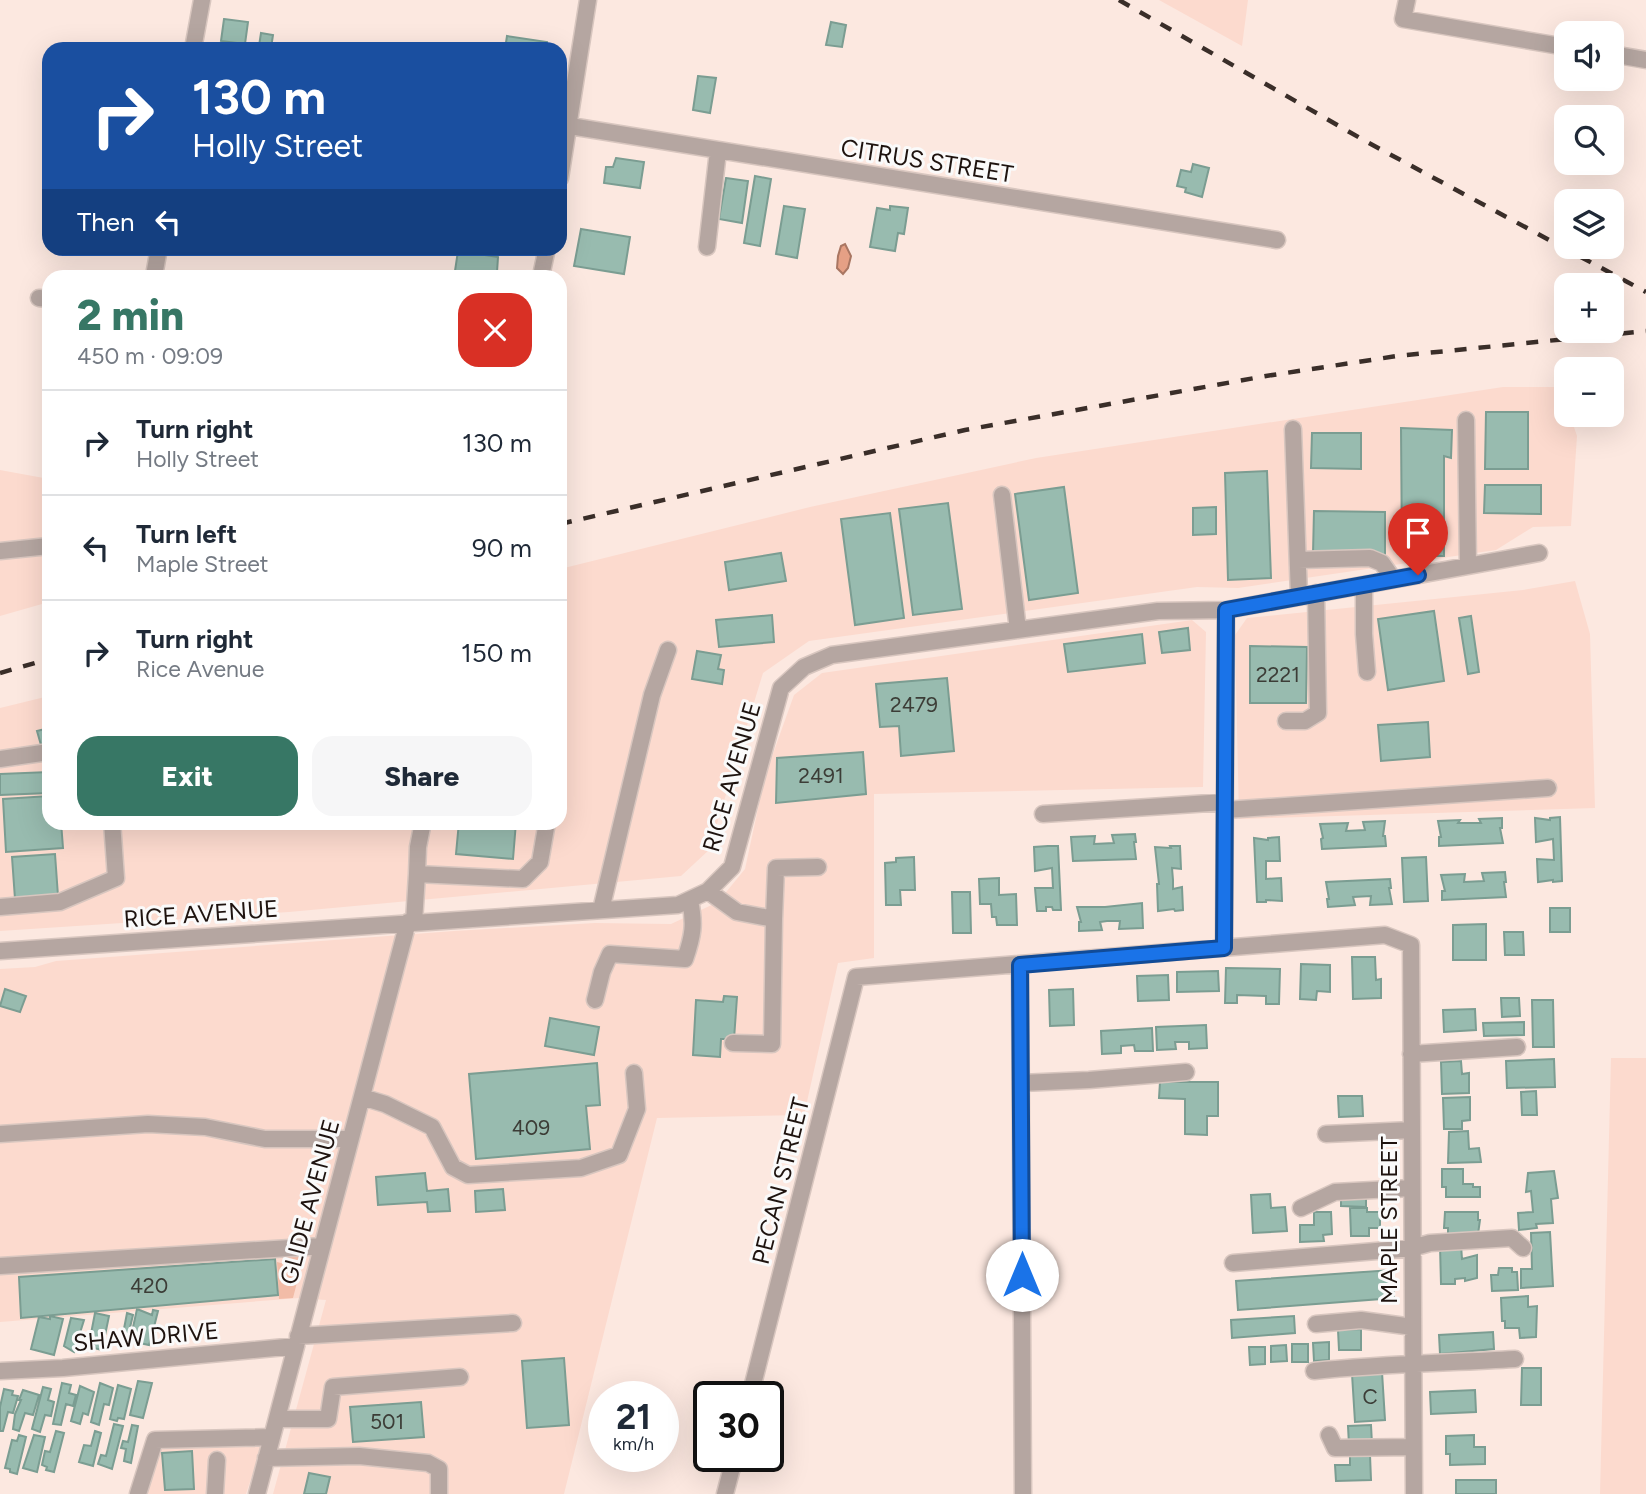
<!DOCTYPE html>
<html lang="en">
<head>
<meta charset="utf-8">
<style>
  :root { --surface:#fff; --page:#f6f6f7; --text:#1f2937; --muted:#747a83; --line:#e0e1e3; --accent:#377765 }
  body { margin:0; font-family:Figtree,sans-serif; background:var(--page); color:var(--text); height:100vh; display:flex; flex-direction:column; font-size:26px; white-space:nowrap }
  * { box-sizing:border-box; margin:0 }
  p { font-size:23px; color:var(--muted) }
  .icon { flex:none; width:38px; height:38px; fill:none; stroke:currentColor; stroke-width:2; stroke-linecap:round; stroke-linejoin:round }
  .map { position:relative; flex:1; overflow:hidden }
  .panel { position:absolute; left:42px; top:270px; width:525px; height:560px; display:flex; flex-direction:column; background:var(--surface); border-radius:21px; box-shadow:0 7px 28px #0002 }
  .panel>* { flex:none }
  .guide { position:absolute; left:42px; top:42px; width:525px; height:214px; border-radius:21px; box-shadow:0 7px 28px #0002; background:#1a4fa0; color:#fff; overflow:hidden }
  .fabs { position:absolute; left:1554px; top:21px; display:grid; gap:14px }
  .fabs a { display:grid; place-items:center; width:70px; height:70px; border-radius:14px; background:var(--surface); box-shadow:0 7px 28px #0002; font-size:35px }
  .speed { position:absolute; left:588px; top:1381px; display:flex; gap:14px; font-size:35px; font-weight:700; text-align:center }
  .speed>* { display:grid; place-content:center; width:91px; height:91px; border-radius:50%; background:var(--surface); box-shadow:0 7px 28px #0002; line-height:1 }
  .speed small { font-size:18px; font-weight:400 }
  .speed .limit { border:4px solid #111; border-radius:10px; background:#fff; color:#111 }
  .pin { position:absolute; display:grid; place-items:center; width:60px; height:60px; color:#fff; margin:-72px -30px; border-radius:50% 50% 50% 0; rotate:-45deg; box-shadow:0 0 7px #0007 }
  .pin .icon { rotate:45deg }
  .me { position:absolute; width:77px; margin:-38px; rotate:0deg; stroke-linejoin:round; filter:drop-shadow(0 0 5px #0008) }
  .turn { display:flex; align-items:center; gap:24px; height:147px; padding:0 35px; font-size:32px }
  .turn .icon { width:91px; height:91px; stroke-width:2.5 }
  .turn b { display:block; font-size:49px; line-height:60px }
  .then { display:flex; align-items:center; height:66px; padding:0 35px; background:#0003; gap:14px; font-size:26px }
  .round { display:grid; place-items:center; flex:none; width:74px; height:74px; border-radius:21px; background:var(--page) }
  .headline { display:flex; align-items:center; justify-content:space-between; height:119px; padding:0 35px }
  h1 { font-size:42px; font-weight:800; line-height:52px; color:var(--accent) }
  .cta { display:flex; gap:14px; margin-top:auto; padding:14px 35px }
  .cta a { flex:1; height:80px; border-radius:21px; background:var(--accent); color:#fff; font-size:28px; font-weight:800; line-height:80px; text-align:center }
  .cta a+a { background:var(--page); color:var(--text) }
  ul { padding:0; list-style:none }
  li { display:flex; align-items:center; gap:21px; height:105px; padding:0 35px; border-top:2px solid var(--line) }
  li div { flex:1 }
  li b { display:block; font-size:26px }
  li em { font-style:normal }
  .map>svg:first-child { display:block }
  .built { fill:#fcdace }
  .green { fill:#f2bca7 }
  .water { fill:#e5a085; stroke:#a97662; stroke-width:2 }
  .building { fill:#98bbaf; stroke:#7b9d92; stroke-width:2 }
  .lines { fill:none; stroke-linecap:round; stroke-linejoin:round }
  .minor-casing { stroke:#d8c6bf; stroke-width:19 }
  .minor { stroke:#b5a6a1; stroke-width:16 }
  .rail { stroke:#3a2e29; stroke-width:4.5; stroke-dasharray:12 12; stroke-linecap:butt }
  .route-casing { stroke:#114b97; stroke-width:18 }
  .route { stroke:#1a73e8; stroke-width:12 }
  .labels { text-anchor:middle; stroke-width:6; stroke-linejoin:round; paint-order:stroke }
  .number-label { font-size:21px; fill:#3c3d37 }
  .street-label { font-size:24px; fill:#1e130f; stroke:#fafafa }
</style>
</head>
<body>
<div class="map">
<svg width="1646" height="1494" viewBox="0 0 1646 1494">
  <rect width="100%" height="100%" fill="#fce8e0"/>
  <path class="built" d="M1159,0h89l-6,46z
    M1503,387h56l7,19v9h4l7,21 -6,90 -38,1 -37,23 -258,38 -41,-1 -388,54 -46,32 -54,177 -28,26 -392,36 -289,19v-223l49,-12v126h511v-253l250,-62 226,-49z
    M0,470l49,9v123l-49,14z
    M1575,581l15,53 5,174 -356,11 -4,-184 12,-17 276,-28z
    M1192,620l14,12 -3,155 -329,7v164l-36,5 -34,152 -147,3 -93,376h-291l53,-194 -27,-2 -299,24v-353l35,-2 21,-6 398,-30 141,-8 76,1 47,-22 27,-33 20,-93 29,-81 28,-22z
    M1611,1058h35v436h-46z
    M263,1443l-17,51h-103l14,-48z"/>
  <path class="green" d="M290,1250l14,5 -11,43 -14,1 -2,-37 8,2z"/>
  <path class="water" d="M845,244l6,12 -3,12 -5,6 -6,-6 1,-12 3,-10z"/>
  <path class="building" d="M224,19l24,3 -3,22 -24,-3z
    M831,22l15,3 -4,22 -16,-2z
    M261,33l12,2 -2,13 -12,-2z
    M507,36l40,6 -1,7h-41z
    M698,76l18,2 -6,35 -17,-3z
    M616,158l28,4 -4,26 -36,-5 2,-16h7z
    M1193,164l16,4 -7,29 -17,-5 1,-4 -9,-2 4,-16 10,2z
    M755,176l16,3 -11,67 -16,-3z
    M726,178l22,3 -6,42 -23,-4z
    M784,206l21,3 -8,49 -21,-4z
    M890,206l18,2 -4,26 -6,-1 -3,18 -25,-4 7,-39 13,2z
    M581,229l49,8 -6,37 -50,-8z
    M458,251l40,6 -1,15h-2v4h-6l-34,-5z
    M1486,412h42v57h-43z
    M1401,428l51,2 -1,28 -7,-2v100h-42z
    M1312,433h49v36l-50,-1z
    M1267,471l4,107 -43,2 -3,-107z
    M1485,485h56v29l-57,-1z
    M1064,487l14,106 -49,7 -14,-106z
    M948,503l14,106 -49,6 -14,-106z
    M1216,507v27l-23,1v-27z
    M1314,511l71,1v43l-72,-1z
    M890,513l14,105 -49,7 -14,-106z
    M781,553l5,28 -57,9 -4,-28z
    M1434,611l10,70 -56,9 -10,-71z
    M772,615l2,27 -55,5 -3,-27z
    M1471,616l8,56 -11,2 -9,-56z
    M1188,628l2,22 -28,3 -3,-21z
    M1142,634l3,29 -77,9 -4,-28z
    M1250,646l57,1 -1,56h-56z
    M697,651l24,4 -3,14 6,1 -2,14 -30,-5z
    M947,678l7,73 -53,5 -2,-30 -19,1 -4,-43z
    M1428,722l2,35 -49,4 -3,-36z
    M49,728v15l-8,2 -4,-14z
    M863,752l3,42 -90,9 1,-45z
    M49,772v21l-49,2v-21z
    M49,796v26h12l2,26 -57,4 -3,-53z
    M1560,817l2,64 -9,1v-2l-15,2 -1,-23 17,1 -1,-21 -17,3 -1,-24 15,2v-2z
    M1502,818v10h-2l3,15 -64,3v-9h2l-3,-16 22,-1 -2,3h23l-2,-4z
    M1385,821l-2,15h2l1,10 -64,3 -1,-10 2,-1 -3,-14 28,-1 -2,8 19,-1 -2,-8z
    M459,822h57l-3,37 -57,-5z
    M1135,834l1,8h-2l2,17 -63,2 -2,-24 24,-1 -1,8 20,-1 -2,-8z
    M1279,837l1,24h-14v18l15,-1 1,23 -16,-1v2h-9l-3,-64 14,2v-2z
    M1048,846h10l3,64h-8l-1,-3h-6v4h-9l-2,-23h18l-1,-20 -17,3 -1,-24z
    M1170,846h10l1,23 -9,-1 1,12v9l9,-2 1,23 -8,1 -1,-2 -16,2 -1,-27h2l-4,-37 16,1z
    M55,854l3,42 -43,3 -3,-42z
    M914,857l1,33h-15l1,15h-15l-1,-42 11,-1v-4z
    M1426,857l2,44 -24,1 -2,-44z
    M1505,872l1,10h-2l2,15 -64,3v-9h3l-4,-16 24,-1 -1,8 20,-1 -2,-8z
    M999,878v17l17,-1 1,31h-20l-1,-8h-4l-1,-13h-11l-1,-25z
    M1390,879l1,9h-2l3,16 -22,1 1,-9 -18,1 2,8 -27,2 -1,-8h2l-3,-17z
    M952,892h18l1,41h-18z
    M1142,903l1,25 -24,1 1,-8h-13l-7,1 2,8 -23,1v-9h2l-4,-15h28z
    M1550,908h20v24h-20z
    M1486,924v36h-33v-35z
    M1504,932h19l1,23h-19z
    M1352,957h23l1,23 5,-1v19l-28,1z
    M1301,964l29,1v27l-13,-1 -1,9 -16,-1z
    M1226,968l54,1 -1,35h-13v-8l-29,-1v8h-12z
    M1218,971l1,20 -42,1v-20z
    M1168,975l1,25 -31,1 -1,-25z
    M5,989l21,7 -6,16 -20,-6z
    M1073,989l1,36 -24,1 -1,-36z
    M724,996l13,1 -3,42h-13l-1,18 -27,-2 3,-55 27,2z
    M1501,998h18l1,18 -18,1z
    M1532,1000h21l1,47h-21z
    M1475,1009l1,21 -32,2 -1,-22z
    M550,1018l49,9 -5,28 -49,-9z
    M1524,1022v13l-40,1 -1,-13z
    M1206,1025l1,23 -18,1v-7h-14l1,7 -19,1 -1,-23z
    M1152,1028l1,23h-18l-1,-6 -13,1v7l-19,1 -1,-23z
    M1554,1059l1,28 -48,1 -1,-27z
    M1461,1061l1,13 7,-1v20l-27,1 -1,-32z
    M597,1063l3,42 -14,1 4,43 -114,10 -7,-85z
    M1160,1082h58v34h-11v19l-22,-1v-35l-26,-1z
    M1536,1091l1,24h-15l-1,-23z
    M1338,1096h24l1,20 -24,1z
    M1470,1097v23l-8,1v8h-18l-1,-31z
    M1468,1131l1,18 10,-1 2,14 -33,1 1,-31z
    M1442,1169h21v15h10v3h7v10h-34v-10h-4z
    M1554,1171l4,27 -7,1 2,24 -17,1 1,4 -18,2 -1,-17 15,-1 -2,-21 -5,1 2,-19z
    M425,1173l2,18 21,-2 2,22 -22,1 -1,-10 -49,3 -2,-28z
    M503,1189l2,21 -29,2 -1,-21z
    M1270,1194l1,14 14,-1 2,24 -34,2 -2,-38z
    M1341,1196l25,1v10l-25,-1z
    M1350,1208h17v4h13v16h-11v8h-18z
    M1314,1212h17l1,22 -9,1 1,6 -24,1v-17h14z
    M1445,1212h33v8h2l-2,14 -30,1v-7h-4z
    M1550,1232l3,54 -32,2v-19h11l-1,-36z
    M1461,1245l1,14 15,-4v23l-12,3v-3l-10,1v5h-14l-1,-38z
    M275,1259l3,36 -257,23 -2,-41z
    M1499,1268h13v4h5l1,18 -26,1 -1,-16h7z
    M1392,1270l2,28 -156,12 -2,-29z
    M1528,1296v11l9,-1 -1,31 -16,1 -1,-10h-14v-7h-3l-1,-23z
    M137,1309l15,6 1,-5 5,1 -5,20 2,1 -1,3h-2l-3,10 -19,-4z
    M95,1313l14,3 -7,34 -8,-2 2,-8 -6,-1z
    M127,1313l6,2 -5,21 -5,-2z
    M50,1316l13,3 -9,36 -23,-6 8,-32 11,2z
    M1294,1316l1,17 -63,5 -1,-18z
    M71,1318l13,2 -10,32 -10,-6z
    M1361,1329v21h-22l-1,-20z
    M1493,1332l1,17 -54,5 -1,-19z
    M1329,1342v18l-15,1 -1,-18z
    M1292,1344h16v18h-16z
    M1286,1345l1,16 -16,1v-16z
    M1249,1347h16v17l-15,1z
    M564,1358l5,67 -42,3 -5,-67z
    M1522,1368h19v37h-20z
    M1382,1372l3,48 -30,2 -3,-48z
    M138,1381l14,2 -9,35 -13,-3z
    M62,1383l9,2 -2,8 7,2 -3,11 -7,-2 -5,21 -8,-1z
    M100,1383l13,5 -4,17 -5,-1 -5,21 -8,-3z
    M118,1385l13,4 -7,30 -6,-1 -1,3 -7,-2z
    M80,1386l14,6 -6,23 -5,-2 -3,11 -9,-3z
    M43,1387l8,2 -3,11 6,2 -3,14 -6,-1 -5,17 -8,-3z
    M4,1389l9,2 -1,4 6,1 -5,17 -5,-1 -5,19h-3v-24z
    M23,1390l16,5 -6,20 -8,-2 -6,18 -6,-2 2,-15 6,-14h-2z
    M1475,1390l1,22 -45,2 -1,-22z
    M421,1402l3,35 -71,5 -3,-35z
    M114,1424l9,2 -11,43 -14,-5 3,-9 5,1z
    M132,1425l6,1 -7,37 -7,-2 2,-12 -5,-1 2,-7 5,1z
    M1371,1425l1,19 -23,1 -1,-19z
    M56,1431l8,2 -10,39 -8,-2 1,-3 -5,-2 3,-14 5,1z
    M95,1431l6,2 -8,33 -14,-4 5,-17 7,1z
    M19,1435l7,2 -9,37 -7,-2v-3l-5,-1 7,-28 5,1z
    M34,1435l11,2 -8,35 -14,-4z
    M1474,1435v12h11v17l-35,1v-11h-4v-18z
    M192,1451l2,38 -29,1 -3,-37z
    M1350,1455h20l1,25 -35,1 -1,-16h15z
    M309,1473l21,4 -4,17h-22z
    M1456,1480h40v14h-40z"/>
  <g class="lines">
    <g class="minor-casing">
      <path id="minor" d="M1407,0l-4,19 163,28
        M193,49l9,-49
        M1612,54l34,6
        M570,126l707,114
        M560,178l28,-178
        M707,247l11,-96
        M154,276l5,-28
        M541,276l6,-28
        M39,298l10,1
        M1466,420l2,146
        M1293,429l6,167
        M1002,495l16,135
        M0,551l49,-5
        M1298,560l72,-2 12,5 11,16
        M1364,585v49l3,38
        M1286,721h19l13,-8 -2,-120
        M0,759l49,-7
        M1225,810l323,-22
        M1043,814l182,-12
        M417,874l1,-27 5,-25
        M708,891l29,21 37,7 2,-51 42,-1
        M0,907l60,-5 56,-24 -4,-56
        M601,910l51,-215 16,-45
        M414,922l3,-48 106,5 17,-17 7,-40
        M1224,948l2,-338
        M0,951l678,-46 30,-14 24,-24 49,-179 23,-21 28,-12 326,-44 68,-1 313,-57
        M1020,965l3,529
        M595,1000l7,-28 8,-18 75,5c8,-23 10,-35 5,-58
        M733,1043l39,1 2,-125
        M1411,1054l106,-7
        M1021,1083l68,-3 97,-8
        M362,1097l23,7 47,23 21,40 15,8 113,-7 38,-13 18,-46 -3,-36
        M0,1134l148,-10 57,3 60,12h85
        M1326,1134l86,-4
        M1301,1208l34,-16 77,-4
        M1233,1263l179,-15 18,-5 82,-5 11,10
        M0,1266l322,-20
        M1316,1324l45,-4 52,7
        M298,1336l215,-13
        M0,1371l63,-3 233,-22
        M1314,1371c67,-7 134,-8 201,-12
        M750,1396l106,-419 529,-42 26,10 3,549
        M278,1419h50l5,-32 127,-10
        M1329,1435l6,13 78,-1
        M266,1458l93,-2 69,7 11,6v25
        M138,1494l17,-54 116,-3
        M215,1494l2,-34
        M257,1494l151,-572
        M725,1494l10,-38"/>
    </g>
    <use href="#minor" class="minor"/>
    <path class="rail" d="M1119,0l248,142 279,150
      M560,524l405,-94 301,-54 131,-20 249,-25
      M0,673l49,-14"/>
  </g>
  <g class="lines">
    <g class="route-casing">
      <path id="route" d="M1022,1275l-2,-310 204,-17 2,-338 192,-35"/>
    </g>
    <use href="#route" class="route"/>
  </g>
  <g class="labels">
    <g class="number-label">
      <text x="1278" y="682">2221</text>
      <text x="914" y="712">2479</text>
      <text x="821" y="783">2491</text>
      <text x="531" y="1135">409</text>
      <text x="149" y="1293">420</text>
      <text x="1370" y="1404">C</text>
      <text x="387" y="1429">501</text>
    </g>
    <g class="street-label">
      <text transform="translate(927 161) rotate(9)" y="8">CITRUS STREET</text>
      <text transform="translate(732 777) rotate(-74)" y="8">RICE AVENUE</text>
      <text transform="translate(201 914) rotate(-4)" y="8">RICE AVENUE</text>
      <text transform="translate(781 1181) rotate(-76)" y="8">PECAN STREET</text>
      <text transform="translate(310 1202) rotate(-75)" y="8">GLIDE AVENUE</text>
      <text transform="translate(1389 1220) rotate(-90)" y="8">MAPLE STREET</text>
      <text transform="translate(146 1337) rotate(-5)" y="8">SHAW DRIVE</text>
    </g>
  </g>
</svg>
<div class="fabs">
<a><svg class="icon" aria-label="sound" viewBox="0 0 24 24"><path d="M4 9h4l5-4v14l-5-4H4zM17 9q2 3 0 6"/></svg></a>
<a><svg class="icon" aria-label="search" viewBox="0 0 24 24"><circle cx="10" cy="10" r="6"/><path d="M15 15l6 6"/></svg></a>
<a><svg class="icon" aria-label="layers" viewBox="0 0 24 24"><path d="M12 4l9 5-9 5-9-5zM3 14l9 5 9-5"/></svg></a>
<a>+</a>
<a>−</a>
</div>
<div class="speed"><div>21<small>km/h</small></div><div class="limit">30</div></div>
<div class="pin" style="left:1418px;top:575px;background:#d93025"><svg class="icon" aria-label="arrive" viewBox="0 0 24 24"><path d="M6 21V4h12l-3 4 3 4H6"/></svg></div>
<svg class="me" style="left:1022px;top:1275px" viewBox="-20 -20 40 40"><circle r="19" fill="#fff"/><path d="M0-13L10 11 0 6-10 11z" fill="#1a73e8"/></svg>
<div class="guide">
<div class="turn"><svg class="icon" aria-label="right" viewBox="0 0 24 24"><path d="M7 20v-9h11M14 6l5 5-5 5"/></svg><div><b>130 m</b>Holly Street</div></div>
<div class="then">Then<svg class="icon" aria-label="left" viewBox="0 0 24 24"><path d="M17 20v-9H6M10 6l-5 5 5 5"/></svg></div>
</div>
<section class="panel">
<div class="headline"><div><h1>2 min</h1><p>450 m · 09:09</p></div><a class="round" style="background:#d93025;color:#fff"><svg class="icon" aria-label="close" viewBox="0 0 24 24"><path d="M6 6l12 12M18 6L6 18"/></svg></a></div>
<ul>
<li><svg class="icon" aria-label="right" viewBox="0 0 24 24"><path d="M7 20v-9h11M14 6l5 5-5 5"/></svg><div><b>Turn right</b><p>Holly Street</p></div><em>130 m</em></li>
<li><svg class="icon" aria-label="left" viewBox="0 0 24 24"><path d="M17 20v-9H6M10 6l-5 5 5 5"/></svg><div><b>Turn left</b><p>Maple Street</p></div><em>90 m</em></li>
<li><svg class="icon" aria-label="right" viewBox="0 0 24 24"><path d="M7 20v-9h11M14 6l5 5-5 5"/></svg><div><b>Turn right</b><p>Rice Avenue</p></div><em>150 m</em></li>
</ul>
<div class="cta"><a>Exit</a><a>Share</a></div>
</section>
</div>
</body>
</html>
